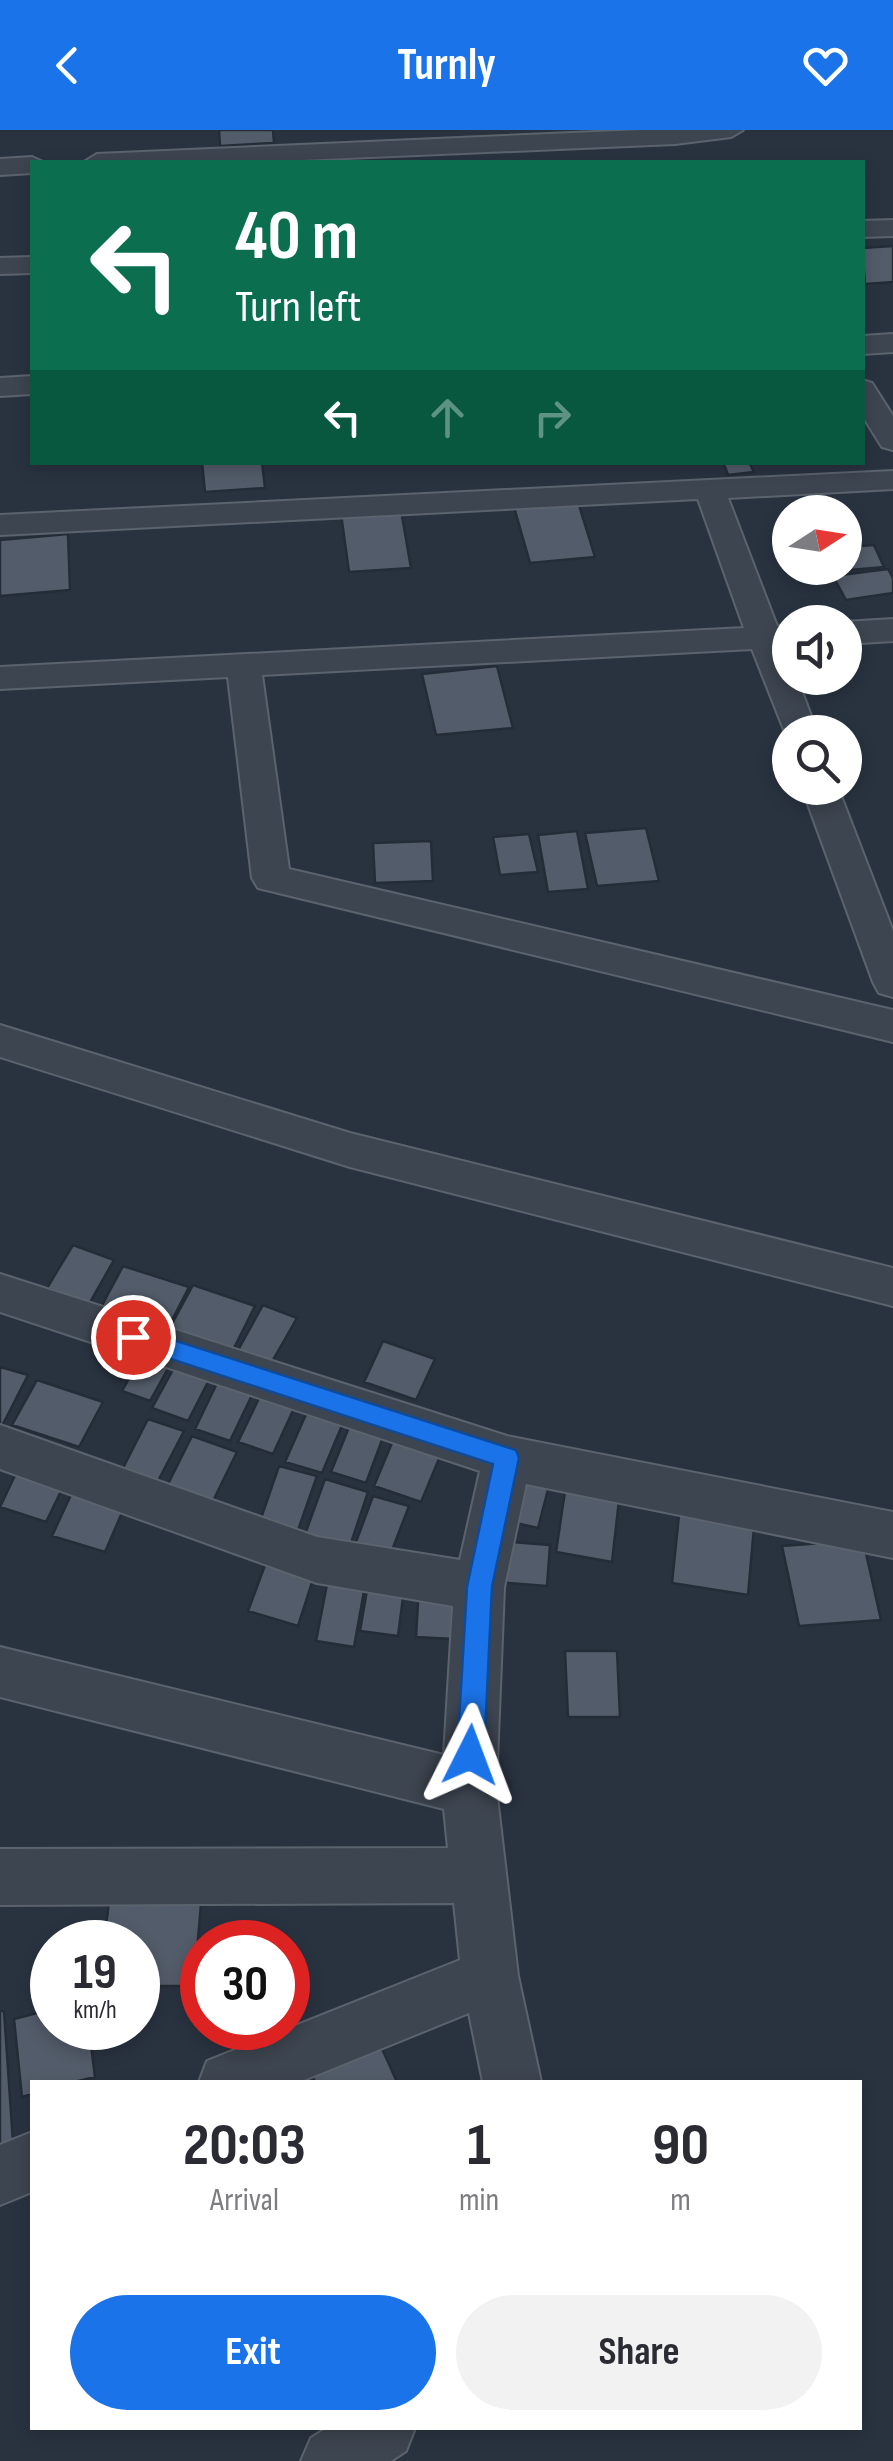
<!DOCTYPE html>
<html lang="en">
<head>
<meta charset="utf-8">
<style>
  :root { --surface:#fff; --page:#f2f2f3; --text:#2b2b33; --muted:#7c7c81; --accent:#1a73e8 }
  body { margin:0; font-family:"Sofia Sans Condensed",sans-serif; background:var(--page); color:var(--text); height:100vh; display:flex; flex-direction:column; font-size:38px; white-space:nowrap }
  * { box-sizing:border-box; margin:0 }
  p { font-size:32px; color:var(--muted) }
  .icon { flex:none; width:55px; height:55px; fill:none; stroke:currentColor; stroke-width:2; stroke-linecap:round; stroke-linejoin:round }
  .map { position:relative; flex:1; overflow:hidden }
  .panel { position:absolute; left:30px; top:1950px; width:832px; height:350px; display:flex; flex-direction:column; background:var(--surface); border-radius:0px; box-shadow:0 5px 15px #0003 }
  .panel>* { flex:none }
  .guide { position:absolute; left:30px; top:30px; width:835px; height:305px; border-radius:0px; box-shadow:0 5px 15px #0003; background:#0b6e4f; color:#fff; overflow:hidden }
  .needle { width:65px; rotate:78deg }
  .fabs { position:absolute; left:772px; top:365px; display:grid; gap:20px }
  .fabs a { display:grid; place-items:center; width:90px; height:90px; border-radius:50%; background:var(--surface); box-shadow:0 5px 15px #0003; font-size:50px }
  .speed { position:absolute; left:30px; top:1790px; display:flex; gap:20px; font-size:50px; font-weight:700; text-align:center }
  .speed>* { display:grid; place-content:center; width:130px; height:130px; border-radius:50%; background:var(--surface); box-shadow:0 5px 15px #0003; line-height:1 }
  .speed small { font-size:25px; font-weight:400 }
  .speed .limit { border:15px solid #d22; background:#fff; color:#111 }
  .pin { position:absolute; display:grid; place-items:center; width:85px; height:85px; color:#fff; margin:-42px; border:5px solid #fff; border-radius:50%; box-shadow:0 2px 10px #0007 }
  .me { position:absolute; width:110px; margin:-55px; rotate:3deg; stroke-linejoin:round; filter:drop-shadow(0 0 8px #0008) }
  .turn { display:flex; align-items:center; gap:35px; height:210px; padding:0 40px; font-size:45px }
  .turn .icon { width:130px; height:130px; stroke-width:2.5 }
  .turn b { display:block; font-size:70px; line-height:85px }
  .lanes { display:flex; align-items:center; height:95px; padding:0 40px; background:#0003; justify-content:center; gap:50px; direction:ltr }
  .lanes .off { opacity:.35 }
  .eta { display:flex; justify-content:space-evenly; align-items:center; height:170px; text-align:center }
  .eta b { font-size:60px; font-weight:700; line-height:70px }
  .cta { display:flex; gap:20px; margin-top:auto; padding:20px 40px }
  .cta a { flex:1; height:115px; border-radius:60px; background:var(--accent); color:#fff; font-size:40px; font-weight:700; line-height:115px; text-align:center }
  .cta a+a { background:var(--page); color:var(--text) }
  header { display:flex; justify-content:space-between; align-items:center; height:130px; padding:0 40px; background:var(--accent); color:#fff; font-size:45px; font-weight:700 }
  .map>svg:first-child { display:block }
  .building { fill:#535c6a; stroke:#242c37; stroke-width:2.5 }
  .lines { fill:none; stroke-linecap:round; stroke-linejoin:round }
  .street-casing { stroke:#5b636d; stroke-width:4 }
  .street { fill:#3d4550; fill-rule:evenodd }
  .route { fill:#1a73e8; stroke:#114b97; stroke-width:2.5 }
</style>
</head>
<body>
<header><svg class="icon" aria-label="back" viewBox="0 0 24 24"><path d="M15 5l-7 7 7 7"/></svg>Turnly<svg class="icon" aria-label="heart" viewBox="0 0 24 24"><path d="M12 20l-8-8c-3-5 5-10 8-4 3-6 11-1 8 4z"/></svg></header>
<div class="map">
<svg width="893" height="2331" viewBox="0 0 893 2331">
  <rect width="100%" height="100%" fill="#293340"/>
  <path class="building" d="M219,0h54l1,13 -54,3z
    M893,116v36l-28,2 -3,-36z
    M202,332h60l3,26 -60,4z
    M723,332h26l5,10 -26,3z
    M578,372l17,55 -65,6 -16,-56z
    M401,380l10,58 -62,4 -8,-58z
    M68,404l2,56 -70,6v-56z
    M874,415l10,22 -57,5 -3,-4h21v-21z
    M888,439l5,9v15l-47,7 -13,-24z
    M497,536l16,62 -77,7 -14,-61z
    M646,698l13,53 -62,5 -12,-53z
    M577,701l11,58 -40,3 -10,-57z
    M529,704l9,38 -38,3 -7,-38z
    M431,711l2,40 -58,2 -2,-40z
    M73,1115l41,15 -25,44 -42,-16z
    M123,1136l66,21 -23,45 -67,-21z
    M193,1155l62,21 -24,48 -64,-21z
    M263,1175l34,13 -27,47 -33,-13z
    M383,1211l52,18 -19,41 -52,-18z
    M143,1223l28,10 -21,38 -28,-10z
    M175,1236l35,12 -22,43 -36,-13z
    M0,1237l28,8 -27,53h-1z
    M37,1250l66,22 -24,45 -67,-22z
    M218,1251l35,12 -23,48 -35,-12z
    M262,1262l34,12 -23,50 -35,-12z
    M307,1282l36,11 -21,50 -37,-11z
    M148,1289l36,12 -26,50 -35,-13z
    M351,1292l34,10 -19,51 -35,-11z
    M192,1306l45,16 -25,51 -45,-17z
    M394,1308l47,16 -20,48 -47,-16z
    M279,1336l38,10 -20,57 -38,-9z
    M18,1339l46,16 -18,37 -46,-15z
    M514,1343l36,9 -12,46 -36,-8z
    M325,1349l43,13 -19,57 -45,-12z
    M75,1356l52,15 -22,51 -53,-16z
    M565,1361l54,9 -7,62 -56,-10z
    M373,1366l36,10 -18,47 -35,-11z
    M679,1385l75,12 -6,68 -76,-12z
    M863,1410l18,80 -82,6 -17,-80z
    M499,1411l51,4 -3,41 -50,-4z
    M268,1427l48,13 -18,56 -50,-15z
    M329,1444l37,6 -12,67 -38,-6z
    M368,1454l36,6 -6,46 -38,-5z
    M419,1455l40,2 -4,52 -39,-2z
    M565,1521h52l3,66h-52z
    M109,1772l92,2 -7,82h-56v-44h-34z
    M52,1879v19h37l6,49 -21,5h-42v12l-10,3 -8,-78z
    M0,1881h4l9,131 -13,3z
    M375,1903l22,49h-82l-6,-14z"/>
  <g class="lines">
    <g class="street-casing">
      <path id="street" d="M641,0h102l-12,7 -56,7 -420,18h-171l13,-8z
        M32,27l11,5h-11v11l-32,2v-16z
        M893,90v16l-31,1v-16z
        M32,127v16l-32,1v-16z
        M893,204v18l-31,2v-18z
        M32,246v18l-32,2v-18z
        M862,250l10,3 21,33v34l-11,-3 -20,-32z
        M893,341v18l-165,9 49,128 13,-1v22h-5l5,31h7l20,54h-27l-2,8 -36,-91 -490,26 27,194 604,141v32l-635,-154 -6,-10 -24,-201 -228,12v-22l744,-39 -46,-129 -698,36v-20z
        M893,489v22l-48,3 -1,-22z
        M802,658h36l55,143v66l-14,-4 -6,-11z
        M0,895l350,108 543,135v38l-543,-139 -350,-110z
        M0,1144l507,162 386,76v46l-367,-74 -22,103 -8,201 22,188 23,106h-58l-14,-69 -170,69h-100l8,-21 253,-101 -6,-57 -454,2v-56l448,-1 -4,-39 -444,-112v-50l444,108 9,-149 -136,-23 -317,-114v-44l317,112 143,23 20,-89 -480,-159z
        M32,2002v60l-32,13v-60z
        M327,2298h88l-9,23 -15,10h-90l10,-23z"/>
    </g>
    <use href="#street" class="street"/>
  </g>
  <path class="route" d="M133,1197l383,123 3,8 -27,129 -8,168 -4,9 -10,4 -9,-4 -4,-9 10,-168 26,-123 -368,-120 -4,-7 4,-7z"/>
</svg>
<div class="fabs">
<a><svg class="needle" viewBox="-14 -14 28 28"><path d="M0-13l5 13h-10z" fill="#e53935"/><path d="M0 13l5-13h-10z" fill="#7c7c81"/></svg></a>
<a><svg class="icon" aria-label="sound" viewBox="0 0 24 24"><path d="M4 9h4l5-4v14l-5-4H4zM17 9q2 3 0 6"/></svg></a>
<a><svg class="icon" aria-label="search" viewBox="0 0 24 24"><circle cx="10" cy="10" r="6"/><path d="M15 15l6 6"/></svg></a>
</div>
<div class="speed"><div>19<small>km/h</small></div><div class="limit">30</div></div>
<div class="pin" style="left:133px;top:1207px;background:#d93025"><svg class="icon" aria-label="arrive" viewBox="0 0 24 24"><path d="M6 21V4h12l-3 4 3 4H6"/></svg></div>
<svg class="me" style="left:470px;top:1625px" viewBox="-20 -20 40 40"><path d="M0-17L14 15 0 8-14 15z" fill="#1a73e8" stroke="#fff" stroke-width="4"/></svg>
<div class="guide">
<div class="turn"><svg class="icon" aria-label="left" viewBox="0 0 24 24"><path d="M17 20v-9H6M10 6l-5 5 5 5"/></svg><div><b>40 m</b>Turn left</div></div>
<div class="lanes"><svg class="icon" aria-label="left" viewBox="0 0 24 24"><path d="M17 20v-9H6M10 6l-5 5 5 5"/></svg><svg class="icon off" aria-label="ahead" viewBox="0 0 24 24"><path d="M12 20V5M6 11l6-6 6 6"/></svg><svg class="icon off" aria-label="right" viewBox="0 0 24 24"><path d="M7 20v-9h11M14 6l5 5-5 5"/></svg></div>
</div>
<section class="panel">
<div class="eta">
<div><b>20:03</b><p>Arrival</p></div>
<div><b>1</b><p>min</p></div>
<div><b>90</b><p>m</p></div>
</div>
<div class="cta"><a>Exit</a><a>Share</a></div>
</section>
</div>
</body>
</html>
